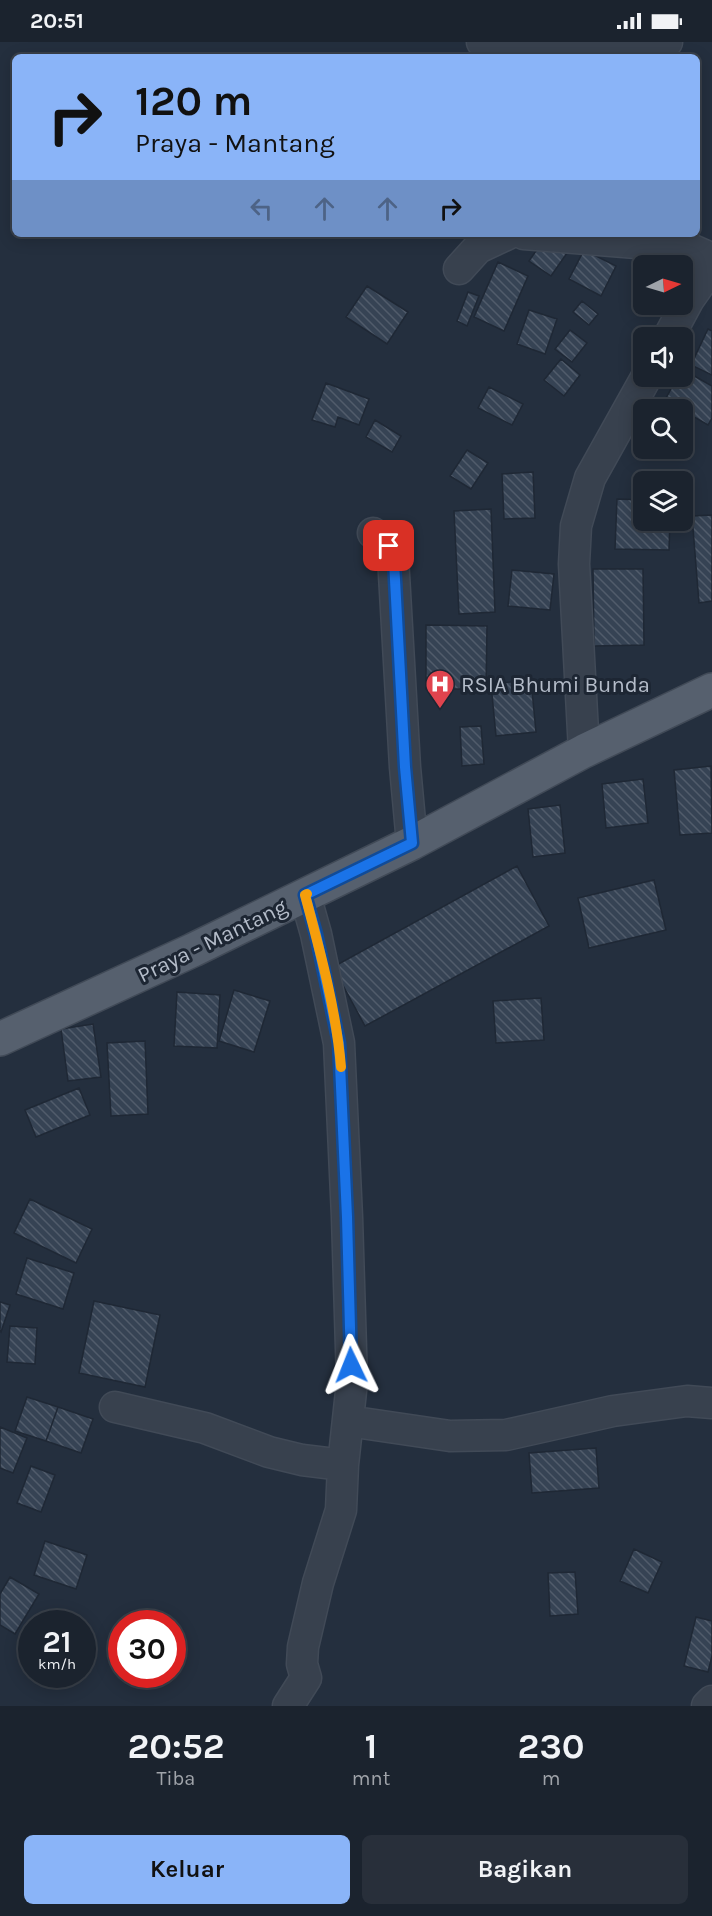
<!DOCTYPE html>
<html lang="id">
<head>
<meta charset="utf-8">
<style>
  :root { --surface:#1b232e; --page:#282f3a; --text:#f1f3f6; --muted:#a0a4aa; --line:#39404a; --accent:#8ab4f8 }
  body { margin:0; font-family:Karla,sans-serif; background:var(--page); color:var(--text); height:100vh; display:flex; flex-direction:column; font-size:22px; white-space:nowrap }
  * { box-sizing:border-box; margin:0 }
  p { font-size:20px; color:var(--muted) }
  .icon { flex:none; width:33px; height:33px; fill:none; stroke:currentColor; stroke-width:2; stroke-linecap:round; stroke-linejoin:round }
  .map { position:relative; height:1664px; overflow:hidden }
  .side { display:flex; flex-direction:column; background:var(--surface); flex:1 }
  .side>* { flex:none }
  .guide { position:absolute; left:12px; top:12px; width:688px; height:183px; border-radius:9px; box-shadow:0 3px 15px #0003,0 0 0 2px var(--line); background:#8ab4f8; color:#111; overflow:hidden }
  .needle { width:39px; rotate:85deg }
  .controls { position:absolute; left:633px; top:213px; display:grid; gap:12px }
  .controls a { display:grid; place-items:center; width:60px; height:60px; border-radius:9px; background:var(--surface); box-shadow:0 3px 15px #0003,0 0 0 2px var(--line); font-size:30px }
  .speed { position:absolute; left:18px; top:1568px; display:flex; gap:12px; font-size:30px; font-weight:700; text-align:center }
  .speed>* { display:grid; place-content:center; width:78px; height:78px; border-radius:50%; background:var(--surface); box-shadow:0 3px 15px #0003,0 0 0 2px var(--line); line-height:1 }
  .speed small { font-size:15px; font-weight:400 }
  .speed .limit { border:9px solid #d22; background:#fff; color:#111 }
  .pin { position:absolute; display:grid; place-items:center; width:51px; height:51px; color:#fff; margin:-26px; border-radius:12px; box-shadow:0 3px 9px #0006 }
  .me { position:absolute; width:66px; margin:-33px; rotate:358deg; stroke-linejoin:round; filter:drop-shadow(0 0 4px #0008) }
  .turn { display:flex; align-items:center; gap:21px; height:126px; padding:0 24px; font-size:27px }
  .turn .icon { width:78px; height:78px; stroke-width:2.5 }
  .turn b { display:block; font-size:42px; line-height:51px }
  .lanes { display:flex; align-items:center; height:57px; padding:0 24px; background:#0003; justify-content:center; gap:30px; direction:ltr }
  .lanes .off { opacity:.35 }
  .eta { display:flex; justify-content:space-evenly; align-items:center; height:102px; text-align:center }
  .eta b { font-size:36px; font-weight:700; line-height:42px }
  .cta { display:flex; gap:12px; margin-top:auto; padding:12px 24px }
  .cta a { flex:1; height:69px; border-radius:9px; background:var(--accent); color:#111; font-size:24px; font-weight:700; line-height:69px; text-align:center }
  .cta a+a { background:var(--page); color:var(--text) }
  .status { display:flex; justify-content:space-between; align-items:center; height:42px; padding:0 30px; background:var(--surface); direction:ltr }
  .status svg { height:16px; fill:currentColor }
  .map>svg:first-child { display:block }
  .building { fill:url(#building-back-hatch); stroke:#1f2835; stroke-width:1.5 }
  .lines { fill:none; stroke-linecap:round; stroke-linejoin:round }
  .minor-casing { stroke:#414a57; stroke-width:33 }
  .primary-casing { stroke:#414a57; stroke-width:36 }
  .minor { stroke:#38414e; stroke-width:30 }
  .primary { stroke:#56606e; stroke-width:33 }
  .route-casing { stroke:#114b97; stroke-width:15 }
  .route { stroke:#1a73e8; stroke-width:10 }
  .slow { stroke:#f59e0b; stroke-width:10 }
  .labels { text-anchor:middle; stroke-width:6; stroke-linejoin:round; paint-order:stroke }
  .poi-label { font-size:22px; fill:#b4bcc9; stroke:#1d2633; text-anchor:start }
  .street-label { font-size:22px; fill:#b4bcc9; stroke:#1d2633 }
</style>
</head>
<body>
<div class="status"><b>20:51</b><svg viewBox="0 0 49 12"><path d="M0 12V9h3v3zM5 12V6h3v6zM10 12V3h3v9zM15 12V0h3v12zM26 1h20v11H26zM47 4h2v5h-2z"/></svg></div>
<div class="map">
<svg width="712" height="1664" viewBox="0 0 712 1664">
  <defs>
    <pattern id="building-back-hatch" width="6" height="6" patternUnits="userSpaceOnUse" patternTransform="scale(1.5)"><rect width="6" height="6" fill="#364354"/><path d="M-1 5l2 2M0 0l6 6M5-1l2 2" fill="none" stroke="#515c6b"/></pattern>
  </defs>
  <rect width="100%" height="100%" fill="#242f3e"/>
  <path class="building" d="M545,196l22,15 -16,23 -22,-15z
    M584,208l32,16 -15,30 -32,-17z
    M680,217l15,8 -13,25v-26h-4z
    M498,220l30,14 -24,55 -30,-14z
    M367,244l41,26 -21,32 -41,-27z
    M468,250l11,4 -12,30 -10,-5z
    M582,259l16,13 -9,11 -16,-13z
    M529,268l28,9 -12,35 -28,-10z
    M708,287l4,2v44l-21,-10z
    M570,288l17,13 -15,19 -17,-13z
    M561,317l19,16 -16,21 -20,-16z
    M682,327l30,17v32l-4,7 -43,-25 13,-24h4z
    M326,341l43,16 -10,26 -21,-8 -3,10 -23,-7z
    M489,345l34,17 -11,21 -34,-17z
    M375,378l26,16 -9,16 -26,-15z
    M467,408l21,13 -17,26 -21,-13z
    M533,430l2,46 -31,1 -2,-45z
    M617,457l27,1v20h26l-1,30 -54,-1z
    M491,467l4,103 -36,2 -5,-103z
    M712,473v86l-13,2 -7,-87z
    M593,527h50l1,76 -50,1z
    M512,528l42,4 -4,36 -42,-4z
    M426,583l61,1 -1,63h-60z
    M531,638l5,52 -40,4 -5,-52z
    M481,684l3,38 -22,2 -2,-39z
    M711,724l1,67 -32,2 -6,-65z
    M643,737l5,44 -42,5 -4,-44z
    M560,763l5,48 -32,4 -5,-48z
    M517,824l32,60 -184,100 -32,-59z
    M654,838l12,50 -77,18 -11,-50z
    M234,948l36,11 -16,51 -35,-11z
    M177,950l43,3 -3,53 -43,-2z
    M541,956l3,42 -48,3 -3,-42z
    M93,982l8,53 -33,4 -7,-52z
    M145,999l3,73 -37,2 -4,-73z
    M79,1046l11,27 -54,22 -11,-27z
    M30,1157l62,30 -16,34 -62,-30z
    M27,1216l47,15 -11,36 -47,-15z
    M94,1259l66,14 -15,72 -66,-14z
    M0,1260l10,3 -9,27 -1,-1z
    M10,1284l27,2 -2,36 -28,-2z
    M27,1355l31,10 -12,34 -31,-10z
    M58,1365l35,12 -12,34 -35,-12z
    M0,1385l27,11 -14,35 -13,-5z
    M596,1406l3,40 -67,5 -3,-40z
    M31,1424l24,9 -14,37 -24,-9z
    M45,1499l42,14 -11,34 -42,-14z
    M634,1507l28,13 -14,31 -28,-12z
    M575,1530l3,42 -28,2 -2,-43z
    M10,1535l29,17 -24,40 -15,-9v-31z
    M696,1575l16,4v35l-4,16 -24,-6z"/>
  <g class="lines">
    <g class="minor-casing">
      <path id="minor" d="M482,0l175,6 6,-1 4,-5
        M524,192l162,13 20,9 2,16 -19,27 -21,39
        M459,227l19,-21 30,-14
        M373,491l13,10 7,14 12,210 7,76
        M584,709l-10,-187 2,-38 14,-48 57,-102
        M115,1365l90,21 64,24 33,8 41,5
        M348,1379l102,15 56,-1 107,-24 74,-10 25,2
        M288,1664l18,-28 -4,-14 1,-17 15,-64 23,-73 2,-45 9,-83 -5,-165 -8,-174 -23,-109 -11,-39
        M707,1664l5,-5"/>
    </g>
    <g class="primary-casing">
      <path id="primary" d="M0,997l193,-89 219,-107 172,-92 128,-61"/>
    </g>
    <use href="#minor" class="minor"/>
    <use href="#primary" class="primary"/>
  </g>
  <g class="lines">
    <g class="route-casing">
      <path id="route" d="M351,1323l-4,-148 -8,-174 -23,-109 -11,-39 107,-52 -7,-76 -11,-206 -5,-15"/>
    </g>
    <use href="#route" class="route"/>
    <path class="slow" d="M307,852l-2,1c15,56 31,114 36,172"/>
  </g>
  <defs>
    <g id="hospital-pin" transform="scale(1.5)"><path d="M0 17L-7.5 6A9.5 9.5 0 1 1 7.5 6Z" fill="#e0444e" stroke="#1d2633"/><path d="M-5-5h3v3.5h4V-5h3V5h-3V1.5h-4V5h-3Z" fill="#fff"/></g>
  </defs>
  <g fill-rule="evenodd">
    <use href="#hospital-pin" x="440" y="642"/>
  </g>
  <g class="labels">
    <g class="poi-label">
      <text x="461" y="650">RSIA Bhumi Bunda</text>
    </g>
    <g class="street-label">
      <text transform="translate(212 898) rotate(-26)" y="8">Praya - Mantang</text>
    </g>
  </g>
</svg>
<div class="controls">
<a><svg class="needle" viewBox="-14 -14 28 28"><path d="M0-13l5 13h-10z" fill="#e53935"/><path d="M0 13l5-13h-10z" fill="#a0a4aa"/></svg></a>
<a><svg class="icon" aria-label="sound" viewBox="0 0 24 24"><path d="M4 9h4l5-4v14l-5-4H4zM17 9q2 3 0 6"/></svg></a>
<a><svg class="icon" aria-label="search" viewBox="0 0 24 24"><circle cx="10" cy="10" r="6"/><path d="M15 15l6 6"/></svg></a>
<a><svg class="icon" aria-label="layers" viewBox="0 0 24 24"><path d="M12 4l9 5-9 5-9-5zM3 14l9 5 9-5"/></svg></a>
</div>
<div class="speed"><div>21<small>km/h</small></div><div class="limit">30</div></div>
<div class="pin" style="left:389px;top:504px;background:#d93025"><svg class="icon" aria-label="arrive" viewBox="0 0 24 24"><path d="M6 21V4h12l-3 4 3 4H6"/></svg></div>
<svg class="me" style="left:351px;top:1323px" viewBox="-20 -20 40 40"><path d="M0-17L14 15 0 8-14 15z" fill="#1a73e8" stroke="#fff" stroke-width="4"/></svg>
<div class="guide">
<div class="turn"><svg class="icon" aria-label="right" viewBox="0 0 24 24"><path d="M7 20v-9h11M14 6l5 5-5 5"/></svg><div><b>120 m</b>Praya - Mantang</div></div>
<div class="lanes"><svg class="icon off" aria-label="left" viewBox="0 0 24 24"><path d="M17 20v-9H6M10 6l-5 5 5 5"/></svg><svg class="icon off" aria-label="ahead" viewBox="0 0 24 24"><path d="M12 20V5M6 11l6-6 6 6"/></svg><svg class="icon off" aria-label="ahead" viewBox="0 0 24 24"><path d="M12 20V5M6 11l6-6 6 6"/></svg><svg class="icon" aria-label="right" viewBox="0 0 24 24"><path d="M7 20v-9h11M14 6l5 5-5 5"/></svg></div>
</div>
</div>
<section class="side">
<div class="eta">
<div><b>20:52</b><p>Tiba</p></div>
<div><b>1</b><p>mnt</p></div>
<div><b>230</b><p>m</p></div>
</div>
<div class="cta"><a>Keluar</a><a>Bagikan</a></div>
</section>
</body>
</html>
